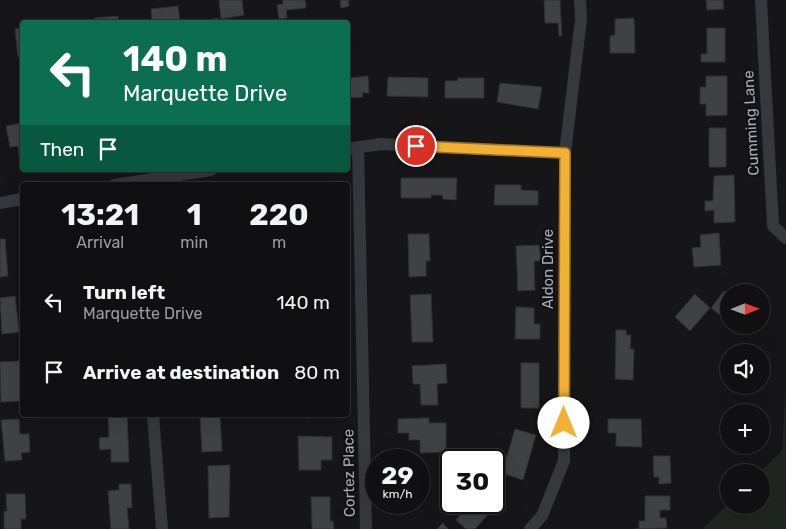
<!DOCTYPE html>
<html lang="en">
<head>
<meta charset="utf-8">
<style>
  :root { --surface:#101012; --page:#1e1e20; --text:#f1f3f6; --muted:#9c9d9f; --line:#303032 }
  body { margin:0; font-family:Rubik,sans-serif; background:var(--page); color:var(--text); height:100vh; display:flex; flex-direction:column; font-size:19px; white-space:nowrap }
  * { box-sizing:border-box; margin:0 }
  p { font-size:16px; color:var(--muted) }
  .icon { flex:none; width:28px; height:28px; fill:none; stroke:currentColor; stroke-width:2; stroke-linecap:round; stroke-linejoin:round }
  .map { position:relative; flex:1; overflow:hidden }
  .drawer { position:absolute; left:20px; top:182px; width:330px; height:235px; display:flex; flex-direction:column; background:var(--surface); border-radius:5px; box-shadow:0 5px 20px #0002,0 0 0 1px var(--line) }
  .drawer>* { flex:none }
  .guide { position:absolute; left:20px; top:20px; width:330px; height:152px; border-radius:5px; box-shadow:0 5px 20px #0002,0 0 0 1px var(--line); background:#0b6e4f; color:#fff; overflow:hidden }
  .needle { width:32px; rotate:89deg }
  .tools { position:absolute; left:720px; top:284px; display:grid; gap:10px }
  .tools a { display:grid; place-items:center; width:50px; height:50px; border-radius:50%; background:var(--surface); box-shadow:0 5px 20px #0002,0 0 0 1px var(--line); font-size:25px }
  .speed { position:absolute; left:365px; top:449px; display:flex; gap:10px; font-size:25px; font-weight:700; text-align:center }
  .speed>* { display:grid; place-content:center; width:65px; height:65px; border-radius:50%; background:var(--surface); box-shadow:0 5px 20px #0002,0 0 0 1px var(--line); line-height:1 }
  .speed small { font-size:12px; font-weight:400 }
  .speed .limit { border:2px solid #111; border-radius:8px; background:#fff; color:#111 }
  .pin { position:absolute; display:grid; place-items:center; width:42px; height:42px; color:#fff; margin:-21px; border:2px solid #fff; border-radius:50%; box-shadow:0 1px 5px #0007 }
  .me { position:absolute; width:55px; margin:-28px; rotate:0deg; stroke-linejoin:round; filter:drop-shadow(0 0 4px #0008) }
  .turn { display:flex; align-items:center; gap:18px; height:105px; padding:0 20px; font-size:22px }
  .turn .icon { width:65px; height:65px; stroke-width:2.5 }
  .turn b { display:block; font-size:35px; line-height:42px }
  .then { display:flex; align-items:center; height:48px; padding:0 20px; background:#0003; gap:10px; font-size:19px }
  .eta { display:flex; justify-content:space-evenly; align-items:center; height:85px; text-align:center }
  .eta b { font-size:30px; font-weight:700; line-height:35px }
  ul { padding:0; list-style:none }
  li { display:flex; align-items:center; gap:15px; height:70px; padding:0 20px }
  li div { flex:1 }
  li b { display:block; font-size:19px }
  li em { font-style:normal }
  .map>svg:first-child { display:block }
  .green { fill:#1e261f }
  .building { fill:#404145; stroke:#303034 }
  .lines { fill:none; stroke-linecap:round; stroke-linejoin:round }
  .street { stroke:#37383d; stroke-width:12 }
  .route-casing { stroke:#9d7322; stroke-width:12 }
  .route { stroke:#f2b134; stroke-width:9 }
  .labels { text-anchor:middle; stroke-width:4.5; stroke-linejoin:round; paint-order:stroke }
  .street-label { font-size:15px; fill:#a8adb8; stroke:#111113 }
</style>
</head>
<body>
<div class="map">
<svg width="786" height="529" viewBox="0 0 786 529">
  <rect width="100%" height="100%" fill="#161618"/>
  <path class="green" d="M786,384v145h-84l27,-26v2h32l-1,-33 22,-21z"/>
  <path class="building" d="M219,0h23l2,15 -23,4z
    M283,0h22l1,8 -20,2 1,8 -8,1 -2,-14 6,-1z
    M340,0h11h-3l1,6 -8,2z
    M544,0h16l2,36h-3l-1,-13h-13z
    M706,0h17l1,9 -17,1z
    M178,6l2,16h-28l-1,-13z
    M118,16l1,6h-24l-1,-4z
    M218,18l1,4h-19v-1z
    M634,18l1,35h-25v-17l5,-1v-16z
    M22,28v28l-4,1 -3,-28z
    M707,28h18v34h-24v-8h6z
    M368,76l1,17h-7l1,4 -15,1v-20z
    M706,76h21v39l-21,1v-12h-6v-17h6z
    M388,77l40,1v19l-41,-1z
    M458,78h26v20h-39v-17h12z
    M500,83l42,4 -4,22 -41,-7z
    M22,123v33h-3l-1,-10 -8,1 -4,-21z
    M709,128h17v39h-17z
    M734,175l1,47 -21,1v-13l-9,1v-10h8l1,-25z
    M401,178h56l-1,22 -13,-1 -1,-4h-11v3h-30z
    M495,185h26v5l17,1v14h-44z
    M719,233l2,32 -27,2 -2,-19 9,-1 -1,-12z
    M408,234h21l1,27h-4v15l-17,1z
    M0,239h5l3,37 -8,1z
    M539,245l2,16h-7l1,29 -17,1 -2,-45z
    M724,291l5,3v28l-18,-14z
    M431,294l2,48h-21l-2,-47z
    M695,294l15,14 -20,23 -15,-14z
    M15,296l4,36 -17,2 -2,-36z
    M516,307l18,1v16h6v15h-25z
    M732,325h19l-7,10z
    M616,330h10v5h5l-1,14h4l-1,31 -18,-1z
    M20,361l2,40 -21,1 -1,-40z
    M521,363h18v45h-18z
    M446,364l1,19 -10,1 1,21h-17l-1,-21h-7l-1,-18z
    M108,415h19l2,47h-18v-13l-11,1 -1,-12 10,-1z
    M200,415h20l2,36 -20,1z
    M305,415h20v2l-20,1z
    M429,418v5h17v29l-26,1v-13h-11v-7h-11v-14z
    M19,419l1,15h9l1,18 -9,1 1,7 -17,1 -4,-41z
    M608,419h33l1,28 -26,-1v-13h-8z
    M515,429l21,6 -13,45 -21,-7z
    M298,436l34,1v23h-11v10h-22z
    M653,456h17l1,27 -12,1v-7h-5z
    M230,465l-1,52 -20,1 -1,-52z
    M119,484h12l1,24h-5l2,21h-18l-3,-38 11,-1z
    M6,494h19l1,25h-5v10h-17v-18h3z
    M494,495l6,6 -25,28h-9l-10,-9 16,-18h22z
    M645,496h25v14h-10v8h6l1,10 -33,1h5v-8h6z
    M311,497h19v24h3l1,8h-22z
    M443,523l5,6h-11z"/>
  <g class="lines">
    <path class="street" d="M761,0l12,226 13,12
      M358,147l8,382
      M348,149l33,-5 184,9
      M114,185l97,-15
      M0,203l22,-4
      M153,415l9,114
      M530,529l12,-13 22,-55 1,-308 16,-134 -1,-19"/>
  </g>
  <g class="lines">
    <g class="route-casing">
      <path id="route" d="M416,146l149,7 -1,270"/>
    </g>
    <use href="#route" class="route"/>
  </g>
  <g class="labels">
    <g class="street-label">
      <text transform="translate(751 123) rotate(-93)" y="5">Cumming Lane</text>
      <text transform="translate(548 269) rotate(-90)" y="5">Aldon Drive</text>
      <text transform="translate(349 473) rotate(-91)" y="5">Cortez Place</text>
    </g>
  </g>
</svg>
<div class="tools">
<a><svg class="needle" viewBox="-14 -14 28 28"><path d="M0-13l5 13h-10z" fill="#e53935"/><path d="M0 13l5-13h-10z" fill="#9c9d9f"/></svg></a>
<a><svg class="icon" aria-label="sound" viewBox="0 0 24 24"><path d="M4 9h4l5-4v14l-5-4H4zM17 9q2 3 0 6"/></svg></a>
<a>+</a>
<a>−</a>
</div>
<div class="speed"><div>29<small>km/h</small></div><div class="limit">30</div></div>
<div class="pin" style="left:416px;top:146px;background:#d93025"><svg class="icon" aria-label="arrive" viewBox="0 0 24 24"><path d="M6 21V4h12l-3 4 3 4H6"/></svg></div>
<svg class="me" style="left:564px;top:423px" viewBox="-20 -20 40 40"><circle r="19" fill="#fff"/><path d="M0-13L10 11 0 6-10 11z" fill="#f2b134"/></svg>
<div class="guide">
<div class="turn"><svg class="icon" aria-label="left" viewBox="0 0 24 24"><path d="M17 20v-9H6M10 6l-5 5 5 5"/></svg><div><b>140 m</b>Marquette Drive</div></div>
<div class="then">Then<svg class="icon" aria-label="arrive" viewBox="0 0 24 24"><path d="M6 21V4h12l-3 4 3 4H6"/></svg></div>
</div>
<section class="drawer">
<div class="eta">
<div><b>13:21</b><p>Arrival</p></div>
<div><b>1</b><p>min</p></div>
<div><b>220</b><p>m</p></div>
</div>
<ul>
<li><svg class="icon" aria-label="left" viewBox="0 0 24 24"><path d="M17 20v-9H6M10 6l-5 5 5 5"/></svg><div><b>Turn left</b><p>Marquette Drive</p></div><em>140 m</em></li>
<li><svg class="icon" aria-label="arrive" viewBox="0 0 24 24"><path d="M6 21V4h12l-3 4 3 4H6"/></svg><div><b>Arrive at destination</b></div><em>80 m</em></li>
</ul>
</section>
</div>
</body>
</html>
